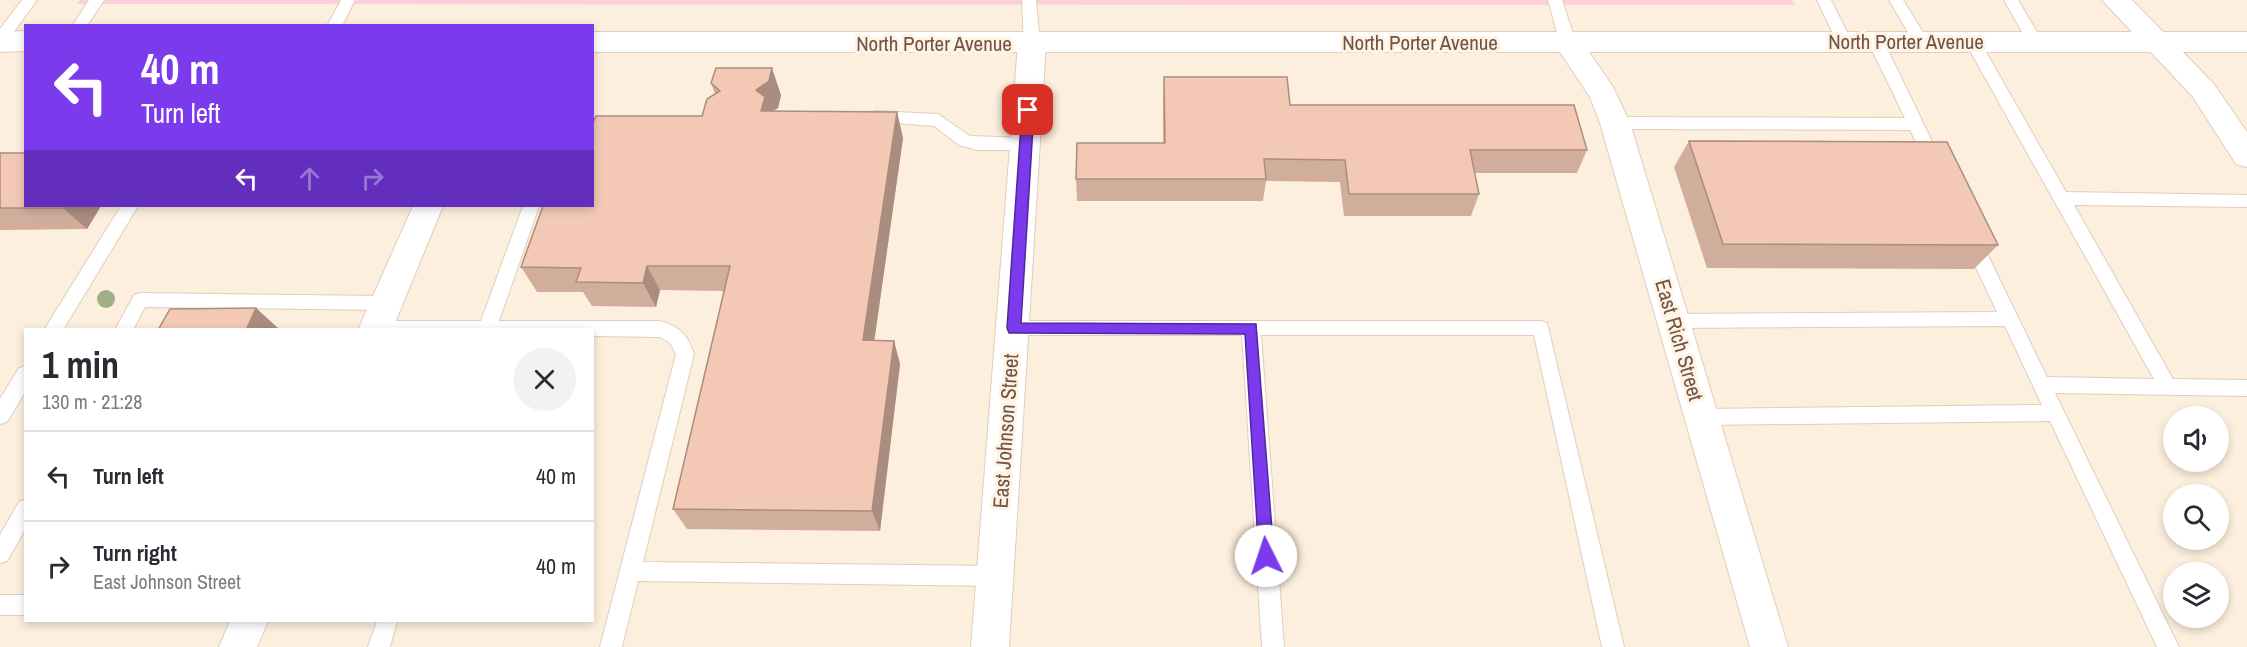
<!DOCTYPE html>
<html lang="en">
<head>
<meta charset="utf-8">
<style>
  :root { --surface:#fff; --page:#f2f2f3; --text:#2b2b33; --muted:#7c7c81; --line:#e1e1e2 }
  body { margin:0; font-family:"Archivo Narrow",sans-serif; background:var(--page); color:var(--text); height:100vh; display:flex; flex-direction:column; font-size:22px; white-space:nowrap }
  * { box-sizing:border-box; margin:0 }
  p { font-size:20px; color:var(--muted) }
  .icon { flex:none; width:33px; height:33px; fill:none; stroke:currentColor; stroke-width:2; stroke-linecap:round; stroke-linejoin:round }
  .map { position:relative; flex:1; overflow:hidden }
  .sheet { position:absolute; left:24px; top:328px; width:570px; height:294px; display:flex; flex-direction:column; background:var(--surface); border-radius:0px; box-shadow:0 3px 9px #0003 }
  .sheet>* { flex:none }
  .hud { position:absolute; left:24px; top:24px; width:570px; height:183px; border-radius:0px; box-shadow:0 3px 9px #0003; background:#7c3aed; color:#fff; overflow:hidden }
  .buttons { position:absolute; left:2163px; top:406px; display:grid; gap:12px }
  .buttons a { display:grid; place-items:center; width:66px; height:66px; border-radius:50%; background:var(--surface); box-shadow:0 3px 9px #0003; font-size:30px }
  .pin { position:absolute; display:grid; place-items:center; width:51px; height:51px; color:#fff; margin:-26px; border-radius:12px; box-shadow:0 3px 9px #0006 }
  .me { position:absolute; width:66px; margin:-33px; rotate:356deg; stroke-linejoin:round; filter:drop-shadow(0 0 4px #0008) }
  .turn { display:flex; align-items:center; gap:21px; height:126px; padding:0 18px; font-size:27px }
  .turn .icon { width:78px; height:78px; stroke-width:2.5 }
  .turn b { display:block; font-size:42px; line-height:51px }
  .lanes { display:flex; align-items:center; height:57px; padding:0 18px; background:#0003; justify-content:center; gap:30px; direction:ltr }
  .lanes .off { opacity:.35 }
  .round { display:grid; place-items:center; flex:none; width:63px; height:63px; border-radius:32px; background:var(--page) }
  .head { display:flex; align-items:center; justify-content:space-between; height:102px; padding:0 18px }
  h1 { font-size:36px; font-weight:700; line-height:45px }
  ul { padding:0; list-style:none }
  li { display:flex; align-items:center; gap:18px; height:90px; padding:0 18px; border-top:2px solid var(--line) }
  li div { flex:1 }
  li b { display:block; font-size:22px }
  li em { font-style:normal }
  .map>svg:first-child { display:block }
  .medical { fill:#fbd0d8 }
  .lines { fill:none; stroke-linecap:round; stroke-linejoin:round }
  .service-casing { stroke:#e2ccbd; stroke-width:2 }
  .minor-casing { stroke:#e2ccbd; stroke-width:2 }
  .tertiary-casing { stroke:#e2ccbd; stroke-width:2 }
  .secondary-casing { stroke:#e7ccba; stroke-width:2 }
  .service { fill:#fff; fill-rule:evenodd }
  .minor { fill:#fff; fill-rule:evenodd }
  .tertiary { fill:#fff; fill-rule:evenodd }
  .secondary { fill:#fff; fill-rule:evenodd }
  .tree { fill:#a0ae86 }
  .wall { fill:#d1ad9c }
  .shaded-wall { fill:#aa8d7f }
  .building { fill:#f3c9b5; stroke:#aa8d7f; stroke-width:1.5 }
  .route { fill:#7c3aed; stroke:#51269a; stroke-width:1.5 }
  .labels { text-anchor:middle; stroke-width:6; stroke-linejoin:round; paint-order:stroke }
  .street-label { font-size:21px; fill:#725346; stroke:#fff3e4 }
</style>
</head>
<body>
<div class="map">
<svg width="2247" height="647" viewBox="0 0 2247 647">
  <rect width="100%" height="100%" fill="#fdefdd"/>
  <path class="medical" d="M80,0h1712l3,5 -1718,-1z"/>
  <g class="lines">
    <g class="service-casing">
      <path id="service" d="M22,0h15l-32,44 -5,1v-16z
        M89,0h15l-17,26h-15z
        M341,0h14l-13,26h-15z
        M1022,0h14l4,44 -8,5 -8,-5z
        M1548,0h14l14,43 -3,4h-10l-3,-4z
        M1817,0h14l21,42 -3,4h-10z
        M1889,0h14l26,42 -3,4h-10z
        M2004,0h14l25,42 -3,4h-10z
        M1876,37l8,5 59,122 -2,4h-12l-19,-38 -295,-1 -8,-6 8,-6 290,1 -37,-76z
        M1973,37l5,1 88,154 181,3v12l-173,-2 99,174 74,1v16l-192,-3 124,254h-22l-107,-226 -348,4 -7,-2 -2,-6 2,-6 7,-2 340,-4 -37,-79 -332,2 -6,-2 -3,-5 3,-5 6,-2 324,-2 -34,-72 3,-5h12l69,142 107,2 -189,-337z
        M876,111l62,3 32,22 56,2 8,6 -8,6h-49l-18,-5 -25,-19 -64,-5 -2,-4 2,-4z
        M121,206h17l-75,124h-19z
        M523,206h16l-40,115h161c19,5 28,14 34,33l-51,208 353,4 7,3 3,7 -3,7 -7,3 -358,-5 -16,66h-22l76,-293 -6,-11 -10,-6 -68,-1v-6l-225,-2 3,-5 6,-2h105z
        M140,293l246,3 6,2 3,5 -3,5 -6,2 -241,-3 -12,23h-18l19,-35z
        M1014,321h527l6,2 77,324h-22l-68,-312h-273l23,312h-22l-20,-312h-228l-6,-2 -3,-5 3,-5z
        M26,366v25l-19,31 -7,2v-25l19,-31z
        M26,499v29l-19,33 -7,2v-28l19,-33z
        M0,595h26v20h-26z
        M377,621h20l-7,26h-22z"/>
    </g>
    <g class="minor-casing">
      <path id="minor" d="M2102,0h30l81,83 34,49v35l-11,-3 -43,-67z
        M1568,33l10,3 35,51 17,36 158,524h-38l-150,-524 -10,-26 -36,-54 4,-7z
        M413,206h30l-51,124h-34z
        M230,621h38l-11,26h-38z"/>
    </g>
    <g class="tertiary-casing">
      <path id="tertiary" d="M1032,34l10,3 4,7 -37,603h-38l47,-603 4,-7z"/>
    </g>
    <g class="secondary-casing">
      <path id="secondary" d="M26,31v20l-26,1v-20z
        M592,32h1655v20h-1655z"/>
    </g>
    <use href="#service" class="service"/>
    <use href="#minor" class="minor"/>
    <use href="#tertiary" class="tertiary"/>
    <use href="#secondary" class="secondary"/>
  </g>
  <circle class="tree" cx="106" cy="299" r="9"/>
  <path class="wall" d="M1164,77l126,28 297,45 -10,23h-103l5,21 -8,22h-127l-4,-34 -74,-1 -3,20h-186l-1,-22 87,-36v-43z
    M711,83l70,12 -3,13 -6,3 125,1 6,26 -29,203h20l6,23 -20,167 -193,-2 -14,-20 51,-218 -64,-1 -4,17 -64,-1 -9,-14h-46l-16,-25 181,-151 13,-22z
    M1689,141l309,104 -24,24 -267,-1 -33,-101z
    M0,153l101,53 -14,23 -87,1z"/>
  <path class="shaded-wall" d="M772,68l9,27 -3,13 -8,5 -9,-2 -5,-21z
    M897,112l6,26 -32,226 -8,-24z
    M64,206h37l-14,23 -24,-21z
    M647,266l13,24 -4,17 -13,-24z
    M256,308l22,20 -1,2h-31z
    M894,341l6,23 -20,167 -8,-20z"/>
  <path class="building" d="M716,68h56l-3,13 -13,9 9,7 -4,14 136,1 -34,228 31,1 -22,170 -199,-2 57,-243h-83l-4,17 -67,-1 5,-14 -60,-1 22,-61h49v-81l4,-9h106l5,-17 13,-8 -9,-8z
    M1164,77h123l3,28h284l13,45h-117l9,44h-130l-4,-34 -81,-1 2,20h-190l1,-36h88z
    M1689,141l258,1 51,103 -275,-1z
    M0,153h26v53h38l-1,2h-63z
    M256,308l-10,22h-88l12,-21z"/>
  <path class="route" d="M1028,105l6,5 -13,213 235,1 18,232 -2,5 -6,2 -5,-2 -2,-5 -14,-222 -236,-1 -2,-5 15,-218z"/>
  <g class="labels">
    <g class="street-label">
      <text x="1906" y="49">North Porter Avenue</text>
      <text x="1420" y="50">North Porter Avenue</text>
      <text x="934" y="51">North Porter Avenue</text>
      <text transform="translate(1679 340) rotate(74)" y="7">East Rich Street</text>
      <text transform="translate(1006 431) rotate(-86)" y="7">East Johnson Street</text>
    </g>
  </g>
</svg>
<div class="buttons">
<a><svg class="icon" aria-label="sound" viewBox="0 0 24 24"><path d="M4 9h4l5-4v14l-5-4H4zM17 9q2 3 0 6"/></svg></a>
<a><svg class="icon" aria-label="search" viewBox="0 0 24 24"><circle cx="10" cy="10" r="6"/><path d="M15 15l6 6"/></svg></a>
<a><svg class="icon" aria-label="layers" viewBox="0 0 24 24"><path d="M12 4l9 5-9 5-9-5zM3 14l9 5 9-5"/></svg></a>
</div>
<div class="pin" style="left:1028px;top:110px;background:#d93025"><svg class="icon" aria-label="arrive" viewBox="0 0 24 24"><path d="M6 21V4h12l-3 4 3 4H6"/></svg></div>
<svg class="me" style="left:1266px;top:556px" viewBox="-20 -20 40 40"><circle r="19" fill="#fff"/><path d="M0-13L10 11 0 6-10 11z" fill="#7c3aed"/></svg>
<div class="hud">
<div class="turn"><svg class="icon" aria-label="left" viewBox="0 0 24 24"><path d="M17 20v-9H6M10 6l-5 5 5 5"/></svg><div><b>40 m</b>Turn left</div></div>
<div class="lanes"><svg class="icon" aria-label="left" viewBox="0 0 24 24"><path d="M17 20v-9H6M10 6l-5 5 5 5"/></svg><svg class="icon off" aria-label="ahead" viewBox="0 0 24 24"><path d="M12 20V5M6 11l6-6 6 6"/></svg><svg class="icon off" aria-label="right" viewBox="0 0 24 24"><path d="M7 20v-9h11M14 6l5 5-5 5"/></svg></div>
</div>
<section class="sheet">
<div class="head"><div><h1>1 min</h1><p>130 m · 21:28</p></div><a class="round"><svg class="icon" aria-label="close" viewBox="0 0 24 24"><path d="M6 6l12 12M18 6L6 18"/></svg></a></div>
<ul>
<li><svg class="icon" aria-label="left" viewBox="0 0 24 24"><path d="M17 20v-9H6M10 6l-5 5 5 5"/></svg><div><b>Turn left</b></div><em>40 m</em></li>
<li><svg class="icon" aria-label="right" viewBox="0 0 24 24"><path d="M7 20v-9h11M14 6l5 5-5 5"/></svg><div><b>Turn right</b><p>East Johnson Street</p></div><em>40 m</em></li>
</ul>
</section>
</div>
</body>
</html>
